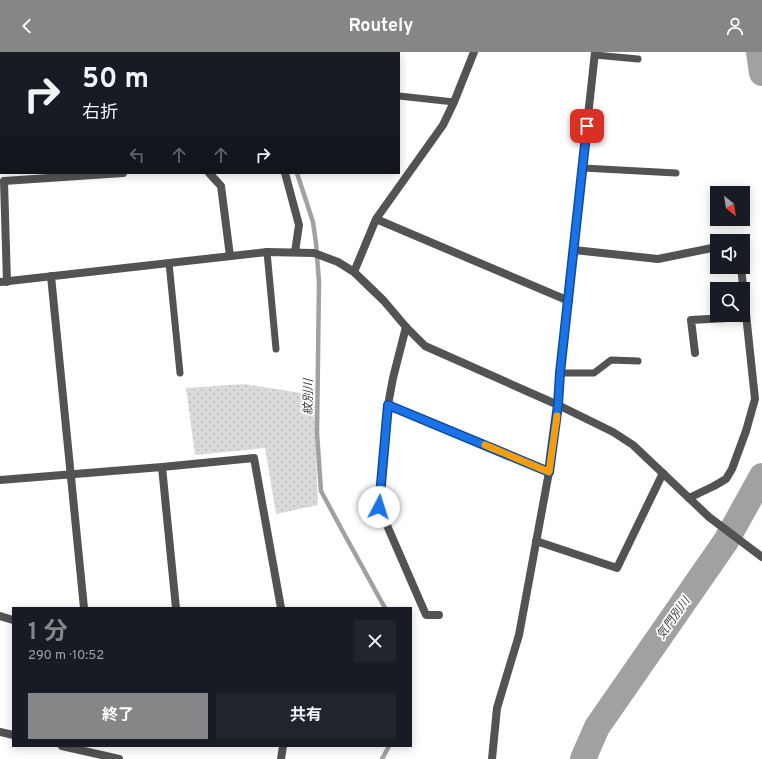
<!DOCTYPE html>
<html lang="ja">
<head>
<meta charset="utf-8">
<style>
  :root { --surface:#171b24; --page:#20242c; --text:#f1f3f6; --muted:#9ea1a6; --accent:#858687 }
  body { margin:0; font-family:Overpass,"Noto Sans JP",sans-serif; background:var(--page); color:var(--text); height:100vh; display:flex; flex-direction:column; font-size:15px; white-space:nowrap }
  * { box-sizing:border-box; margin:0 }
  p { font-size:13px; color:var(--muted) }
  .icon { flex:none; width:22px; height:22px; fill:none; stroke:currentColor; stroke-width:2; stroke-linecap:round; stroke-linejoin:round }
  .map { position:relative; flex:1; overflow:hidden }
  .sheet { position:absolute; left:12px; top:555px; width:400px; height:140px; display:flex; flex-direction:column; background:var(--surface); border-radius:0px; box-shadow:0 2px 10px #0003 }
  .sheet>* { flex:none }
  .guide { position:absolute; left:0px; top:0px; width:400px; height:122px; box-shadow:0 2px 10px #0003; background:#171b24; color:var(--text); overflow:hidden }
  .needle { width:26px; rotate:150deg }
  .buttons { position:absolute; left:710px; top:134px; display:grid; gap:8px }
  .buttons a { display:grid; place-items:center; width:40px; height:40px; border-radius:0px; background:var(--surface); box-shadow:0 2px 10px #0003; font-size:20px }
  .pin { position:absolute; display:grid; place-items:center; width:34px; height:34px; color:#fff; margin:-17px; border-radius:8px; box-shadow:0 2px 6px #0006 }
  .me { position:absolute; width:44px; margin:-22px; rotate:5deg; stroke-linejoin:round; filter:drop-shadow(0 0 3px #0008) }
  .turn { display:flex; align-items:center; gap:14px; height:84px; padding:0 16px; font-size:18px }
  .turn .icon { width:52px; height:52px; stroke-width:2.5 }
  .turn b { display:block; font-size:28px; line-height:34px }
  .lanes { display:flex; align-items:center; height:38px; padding:0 16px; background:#0003; justify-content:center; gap:20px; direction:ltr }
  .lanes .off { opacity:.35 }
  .round { display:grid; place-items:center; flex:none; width:42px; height:42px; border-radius:0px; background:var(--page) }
  .summary { display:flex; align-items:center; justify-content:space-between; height:68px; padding:0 16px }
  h1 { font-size:24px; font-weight:700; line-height:30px; color:var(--accent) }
  .button { display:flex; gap:8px; margin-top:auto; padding:8px 16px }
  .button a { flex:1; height:46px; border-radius:0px; background:var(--accent); color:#fff; font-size:16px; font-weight:700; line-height:46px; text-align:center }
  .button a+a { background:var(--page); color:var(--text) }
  header { display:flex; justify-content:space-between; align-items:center; height:52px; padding:0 16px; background:var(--accent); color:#fff; font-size:18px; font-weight:700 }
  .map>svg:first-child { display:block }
  .park { fill:url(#park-dots) }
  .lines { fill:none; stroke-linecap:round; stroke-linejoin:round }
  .stream { stroke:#a1a1a1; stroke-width:4.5 }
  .river { stroke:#a1a1a1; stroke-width:26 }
  .service { stroke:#535353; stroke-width:7 }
  .minor { stroke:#535353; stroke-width:8 }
  .tertiary { stroke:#535353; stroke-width:8 }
  .route-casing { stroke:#114b97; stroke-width:10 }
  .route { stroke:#1a73e8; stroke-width:7 }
  .slow { stroke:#f59e0b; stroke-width:7 }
  .labels { text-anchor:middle; stroke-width:3.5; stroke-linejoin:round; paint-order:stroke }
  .water-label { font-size:12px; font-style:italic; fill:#424242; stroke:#fff }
</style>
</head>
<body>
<header><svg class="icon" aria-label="back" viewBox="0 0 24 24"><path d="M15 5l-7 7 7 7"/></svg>Routely<svg class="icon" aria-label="person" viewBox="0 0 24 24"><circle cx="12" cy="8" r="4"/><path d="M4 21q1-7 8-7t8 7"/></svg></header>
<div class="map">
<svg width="762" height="707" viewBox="0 0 762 707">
  <defs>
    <pattern id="park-dots" width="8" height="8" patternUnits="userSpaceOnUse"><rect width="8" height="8" fill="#dadada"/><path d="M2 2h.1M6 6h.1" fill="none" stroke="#b9b9b9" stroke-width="1.8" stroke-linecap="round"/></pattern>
  </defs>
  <rect width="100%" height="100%" fill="#fff"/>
  <path class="park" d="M244,332l70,11 4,110 -42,9 -11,-66 -70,7 -9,-67z"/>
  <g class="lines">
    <path class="stream" d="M273,0v1
      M297,121l16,49 3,21 3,39 -2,151 4,58 21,39 43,78
      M382,707l7,-13"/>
    <path class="river" d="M759,0l3,21
      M583,707l14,-32 129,-186 36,-65"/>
    <path class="service" d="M595,3l43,4
      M399,44l55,6
      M583,116l93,5
      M267,200l9,97
      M169,211l11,110
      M560,321h34l17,-13 27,1"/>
    <path class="minor" d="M12,0v1
      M175,0v1
      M258,0v1
      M209,121l12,13 9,70
      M285,121l14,52 -4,27
      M376,167l193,82
      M574,198l84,9 59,-12
      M354,220l22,-53 67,-94 11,-23 20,-50
      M51,224l33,332
      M0,230l267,-30 47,1 24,9 16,10 30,29 22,26 19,19 133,59
      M7,230l-3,-101 119,-8
      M406,275l-13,51 -5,27 -9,102 47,108h13
      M695,301l-4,-33 55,-3
      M388,353l161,67
      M162,415l14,141
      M0,428l162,-13 92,-9 27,150
      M689,446l25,-12 12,-7 6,-10 14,-38 9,-32 -14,-132
      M536,489l81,27 46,-95
      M0,564l13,4
      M281,707l2,-13"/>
    <path class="tertiary" d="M558,353l55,27 20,13 76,72 53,40
      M0,680l13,3
      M62,694l57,13
      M492,707l5,-51 22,-73 30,-163 9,-67 2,-32 35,-321"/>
  </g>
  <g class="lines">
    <g class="route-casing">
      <path id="route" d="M379,455l9,-102 161,67 9,-67 2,-32 27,-247"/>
    </g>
    <use href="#route" class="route"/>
    <path class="slow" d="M485,393l64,27 8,-56"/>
  </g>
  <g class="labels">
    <g class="water-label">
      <text transform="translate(308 345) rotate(-89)" y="4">紋別川</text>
      <text transform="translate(673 566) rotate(-55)" y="4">気門別川</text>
    </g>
  </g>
</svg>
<div class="buttons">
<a><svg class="needle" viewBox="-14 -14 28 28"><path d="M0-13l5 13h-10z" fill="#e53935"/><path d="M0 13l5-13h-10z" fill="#9ea1a6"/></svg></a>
<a><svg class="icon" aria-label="sound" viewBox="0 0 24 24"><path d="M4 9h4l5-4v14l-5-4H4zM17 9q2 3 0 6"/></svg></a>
<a><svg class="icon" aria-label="search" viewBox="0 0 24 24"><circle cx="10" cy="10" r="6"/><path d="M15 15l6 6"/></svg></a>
</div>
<div class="pin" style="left:587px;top:74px;background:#d93025"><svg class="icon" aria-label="arrive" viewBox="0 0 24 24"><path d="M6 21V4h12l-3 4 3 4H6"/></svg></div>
<svg class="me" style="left:379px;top:455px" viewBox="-20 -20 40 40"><circle r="19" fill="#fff"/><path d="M0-13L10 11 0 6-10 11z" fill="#1a73e8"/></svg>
<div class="guide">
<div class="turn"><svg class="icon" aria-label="right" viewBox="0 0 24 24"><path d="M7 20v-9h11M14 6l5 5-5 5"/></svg><div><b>50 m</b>右折</div></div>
<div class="lanes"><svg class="icon off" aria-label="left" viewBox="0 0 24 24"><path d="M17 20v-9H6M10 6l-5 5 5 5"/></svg><svg class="icon off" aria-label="ahead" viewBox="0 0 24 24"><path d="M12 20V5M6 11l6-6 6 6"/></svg><svg class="icon off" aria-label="ahead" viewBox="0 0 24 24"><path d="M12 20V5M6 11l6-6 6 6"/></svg><svg class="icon" aria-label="right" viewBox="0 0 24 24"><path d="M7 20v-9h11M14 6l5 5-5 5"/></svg></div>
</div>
<section class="sheet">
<div class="summary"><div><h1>1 分</h1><p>290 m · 10:52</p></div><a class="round"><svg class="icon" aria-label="close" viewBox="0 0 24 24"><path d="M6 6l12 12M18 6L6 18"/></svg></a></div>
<div class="button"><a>終了</a><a>共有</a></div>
</section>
</div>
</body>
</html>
